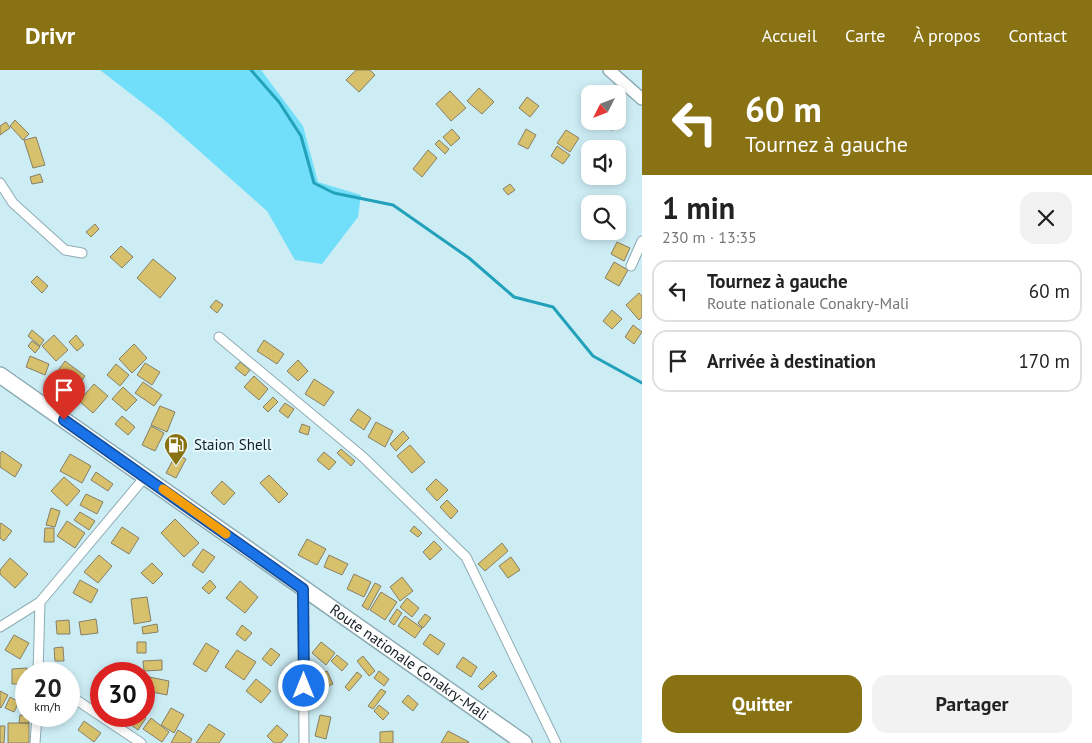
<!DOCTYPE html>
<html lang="fr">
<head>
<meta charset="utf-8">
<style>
  :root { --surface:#fff; --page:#f2f2f2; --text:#222; --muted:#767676; --line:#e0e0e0; --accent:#887213 }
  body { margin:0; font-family:"PT Sans",sans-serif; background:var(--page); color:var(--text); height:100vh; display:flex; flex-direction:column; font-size:19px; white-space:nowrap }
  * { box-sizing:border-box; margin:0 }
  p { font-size:16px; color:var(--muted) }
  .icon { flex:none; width:28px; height:28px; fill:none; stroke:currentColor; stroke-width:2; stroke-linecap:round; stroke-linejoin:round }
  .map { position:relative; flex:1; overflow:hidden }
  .drawer { display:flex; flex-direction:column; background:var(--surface); width:450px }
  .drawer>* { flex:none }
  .top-card { background:#887213; color:#fff; overflow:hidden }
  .needle { width:32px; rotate:228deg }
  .fabs { position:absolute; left:581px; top:15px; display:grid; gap:10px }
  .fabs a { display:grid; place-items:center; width:45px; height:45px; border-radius:10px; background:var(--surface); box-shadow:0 2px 8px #0003; font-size:25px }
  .speed { position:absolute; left:15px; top:592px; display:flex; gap:10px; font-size:25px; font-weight:700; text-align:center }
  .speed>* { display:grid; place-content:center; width:65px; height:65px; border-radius:50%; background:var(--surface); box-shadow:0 2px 8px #0003; line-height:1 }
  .speed small { font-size:12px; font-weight:400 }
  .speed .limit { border:8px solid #d22; background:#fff; color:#111 }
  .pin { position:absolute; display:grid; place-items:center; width:42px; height:42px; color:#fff; margin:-51px -21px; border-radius:50% 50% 50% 0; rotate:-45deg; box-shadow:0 0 5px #0007 }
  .pin .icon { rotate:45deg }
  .me { position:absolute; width:55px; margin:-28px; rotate:0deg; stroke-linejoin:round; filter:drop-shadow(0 0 4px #0008) }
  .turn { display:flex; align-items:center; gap:18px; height:105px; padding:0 20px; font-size:22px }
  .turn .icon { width:65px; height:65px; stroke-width:2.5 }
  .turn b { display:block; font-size:35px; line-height:42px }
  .round { display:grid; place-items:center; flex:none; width:52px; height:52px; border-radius:15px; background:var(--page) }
  .head { display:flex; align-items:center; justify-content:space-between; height:85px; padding:0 20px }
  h1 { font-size:30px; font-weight:700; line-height:38px }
  .cta { display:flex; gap:10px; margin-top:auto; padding:10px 20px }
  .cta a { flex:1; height:58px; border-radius:15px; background:var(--accent); color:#fff; font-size:20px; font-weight:700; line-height:58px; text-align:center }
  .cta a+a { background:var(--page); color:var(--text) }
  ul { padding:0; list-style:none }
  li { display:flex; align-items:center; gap:15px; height:62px; margin:0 10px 8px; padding:0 10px; border:2px solid var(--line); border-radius:15px }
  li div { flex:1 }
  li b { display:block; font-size:19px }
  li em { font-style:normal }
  header { display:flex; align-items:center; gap:30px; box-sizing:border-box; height:70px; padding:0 25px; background:var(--accent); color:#fff }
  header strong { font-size:24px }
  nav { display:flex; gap:28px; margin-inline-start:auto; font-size:18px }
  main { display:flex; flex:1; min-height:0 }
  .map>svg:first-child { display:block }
  .green { fill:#71dff9 }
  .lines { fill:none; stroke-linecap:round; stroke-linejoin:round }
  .stream { stroke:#22a1ba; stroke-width:3 }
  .building { fill:#d8c16c; stroke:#857f67 }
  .minor-casing { stroke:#8dabb3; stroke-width:11 }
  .tertiary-casing { stroke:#8dabb3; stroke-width:14 }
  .trunk-casing { stroke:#8dabb3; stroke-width:18 }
  .minor { stroke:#fff; stroke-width:9 }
  .tertiary { stroke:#fff; stroke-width:11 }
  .trunk { stroke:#fff; stroke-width:15 }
  .route-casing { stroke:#114b97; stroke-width:12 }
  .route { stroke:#1a73e8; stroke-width:9 }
  .slow { stroke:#f59e0b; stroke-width:9 }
  .labels { text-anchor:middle; stroke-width:4; stroke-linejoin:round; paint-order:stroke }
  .poi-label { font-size:15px; fill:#121e21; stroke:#e5f8fd; text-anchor:start }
  .street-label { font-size:15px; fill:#121e21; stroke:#e5f8fd }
</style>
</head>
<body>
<header>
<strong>Drivr</strong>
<nav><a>Accueil</a><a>Carte</a><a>À propos</a><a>Contact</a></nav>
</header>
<main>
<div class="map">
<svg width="642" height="673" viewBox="0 0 642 673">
  <rect width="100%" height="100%" fill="#cdedf5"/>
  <path class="green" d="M100,0h161l42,56 15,56 43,13 -3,22 -36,47 -27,-4 -28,-49 -105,-93z"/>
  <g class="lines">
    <path class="stream" d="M251,0l28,32 22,34 13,47 20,10 59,12 76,53 45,39 39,10 40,49 49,27"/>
  </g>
  <path class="building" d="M356,0h14l5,5 -16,17 -13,-12z
    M479,18l15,14 -12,12 -15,-13z
    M450,21l16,17 -15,13 -15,-17z
    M527,27l12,9 -9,11 -11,-9z
    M587,46l3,1v4h24l-1,9 -27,-4z
    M15,50l14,14 -6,6 -13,-14z
    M6,52l4,6 -10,7v-9z
    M452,59l8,9 -9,8 -8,-9z
    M526,59l10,6 -8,14 -10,-5z
    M566,60l13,8 -9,14 -13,-9z
    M36,67l9,28 -12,3 -9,-28z
    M439,70l10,9 -4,5 -10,-10z
    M593,71l8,8h-11v6l-5,-5z
    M557,76l13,9 -7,9 -12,-8z
    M428,80l9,8 -15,19 -9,-8z
    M40,104l3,8 -11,2 -2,-7z
    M510,114l5,6 -7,5 -5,-6z
    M95,154l4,5 -8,8 -5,-5z
    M617,172l13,6 -6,13 -13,-7z
    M121,176l12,11 -11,11 -12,-11z
    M153,189l23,19 -16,20 -23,-20z
    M614,192l14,8 -9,16 -14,-8z
    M37,206l11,10 -6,7 -11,-11z
    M639,223l3,3v21l-3,3 -13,-15z
    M216,230l7,5 -6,8 -7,-6z
    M612,240l10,9 -10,10 -9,-8z
    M633,255l9,7 -8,12 -9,-7z
    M32,260l12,10 -4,6 -12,-10z
    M54,265l14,15 -12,11 -14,-15z
    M76,265l8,10 -7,6 -8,-9z
    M264,270l20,14 -7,10 -20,-13z
    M32,271l8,6 -5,6 -7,-7z
    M134,274l13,14 -15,15 -13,-14z
    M30,286l19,8 -4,11 -19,-8z
    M298,290l10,11 -10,10 -11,-10z
    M65,291l20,15 -11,15 -20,-15z
    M240,292l10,8 -5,6 -10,-8z
    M145,293l15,9 -8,13 -15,-10z
    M116,294l13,11 -9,11 -13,-11z
    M254,306l14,13 -9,11 -15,-13z
    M314,309l20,13 -10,14 -19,-12z
    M143,312l19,13 -8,11 -19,-13z
    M94,314l14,12 -15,17 -14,-12z
    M123,317l14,13 -11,11 -14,-12z
    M273,327l5,5 -10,10 -5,-5z
    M285,333l9,6 -6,9 -9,-7z
    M160,336l15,6 -8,20 -16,-7z
    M358,339l13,9 -7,12 -14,-10z
    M122,346l13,11 -7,8 -13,-11z
    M376,352l17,9 -8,16 -17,-10z
    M302,354l8,3 -2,8 -9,-3z
    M151,356l13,7 -9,18 -13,-6z
    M403,361l6,7 -13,13 -6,-7z
    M410,375l15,17 -13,11 -15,-17z
    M341,379l14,12 -4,5 -14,-13z
    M2,381l20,14 -7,12 -15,-10v-13z
    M324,382l12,10 -7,8 -12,-10z
    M70,384l21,12 -9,17 -22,-12z
    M176,384l10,5 -10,19 -10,-5z
    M96,402l17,12 -5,7 -17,-11z
    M269,405l19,19 -9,9 -19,-20z
    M64,407l16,14 -13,15 -16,-15z
    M436,409l12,11 -11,11 -11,-12z
    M222,411l13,12 -11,12 -13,-12z
    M86,424l17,8 -6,12 -17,-9z
    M447,430l11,11 -7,8 -11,-12z
    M51,438l9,3 -5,16 -9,-2z
    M80,442l15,9 -6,9 -15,-10z
    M175,449l24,24 -15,14 -23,-24z
    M67,451l18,12 -10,15 -18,-12z
    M1,453l11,8 -8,10 -4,-3v-14z
    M414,456l8,7 -4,4 -8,-6z
    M122,457l17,11 -10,16 -18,-11z
    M45,458h9v14h-10z
    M307,469l19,10 -9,16 -19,-10z
    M434,471l8,8 -12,11 -7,-8z
    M502,473l6,8 -23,20 -7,-7z
    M203,479l12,8 -12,16 -11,-8z
    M99,485l13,11 -14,17 -14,-11z
    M329,485l19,9 -6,11 -18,-8z
    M511,487l9,13 -12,8 -9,-12z
    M10,488l18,16 -13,14 -15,-14v-4z
    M152,493l11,11 -10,10 -12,-11z
    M354,504l17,8 -7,15 -17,-8z
    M402,507l11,14 -13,10 -10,-14z
    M80,510l18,10 -7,13 -18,-10z
    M210,510l6,7 -7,7 -7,-6z
    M240,511l18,16 -13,16 -19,-15z
    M375,513l6,3 -13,24 -6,-4z
    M381,522l16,10 -12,18 -15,-10z
    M147,527l4,24 -17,3 -3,-25z
    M407,528l12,10 -7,9 -12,-10z
    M397,539l5,4 -8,12 -5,-4z
    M425,544l6,4 -8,10 -5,-5z
    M405,546l17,12 -7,10 -17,-12z
    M96,549l2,14 -17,2 -2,-13z
    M69,550l1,14h-13l-1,-13z
    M157,554l1,8 -15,2 -1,-7z
    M242,555l10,8 -7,8 -9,-7z
    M430,564l15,10 -7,11 -15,-11z
    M14,565l15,8 -9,16 -15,-9z
    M137,572h9v11h-9z
    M321,572l14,11 -9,12 -14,-12z
    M206,573l13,8 -13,21 -13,-8z
    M63,577l1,14h-9l-1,-13z
    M271,578l9,7 -9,11 -9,-7z
    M237,580l19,12 -12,18 -19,-13z
    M337,585l11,9 -6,7 -11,-10z
    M363,586l12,15 -6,5 -12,-15z
    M463,587l14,10 -6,10 -15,-10z
    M162,590v10l-18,1 -1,-10z
    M27,598l-1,16h-14v-15z
    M327,601l6,13 -20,9 -6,-13z
    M379,601l10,8 -5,7 -10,-8z
    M493,601l4,5 -15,14 -4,-4z
    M357,602l5,4 -13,15 -4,-4z
    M149,607l20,4 -2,14 -20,-4z
    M256,609l15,12 -10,12 -15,-12z
    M19,619h7v13l-7,-1z
    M381,619l5,3 -13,17 -5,-3z
    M0,621l8,4 -7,13 -1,-1z
    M408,625l10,9 -5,7 -11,-9z
    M10,627l9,5 -5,10 -9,-4z
    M379,635l10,8 -6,7 -9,-9z
    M171,638l13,7 -10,18 -13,-8z
    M20,645l9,1v7h-10z
    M320,645l11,2 -5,22 -11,-3z
    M125,646h19l2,2 -8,12 -15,-11z
    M151,648l18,14 -7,10 -19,-13z
    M84,651l17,12 -7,9 -16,-12z
    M8,653h21v20h-21z
    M209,654l16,10 -6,9h-23z
    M277,655l11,10 -7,8h-7l-7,-7z
    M0,656h5l-1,17h-4z
    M178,660l14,9 -2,4h-19z
    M393,661v12h-13v-11z
    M448,661l21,11 -1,1h-27z"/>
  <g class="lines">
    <g class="minor-casing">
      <path id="minor" d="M0,113l13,20 52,47 17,3
        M631,196l11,-25
        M219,267l144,120 103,100 90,186
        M303,519l1,154
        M0,557l40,-25 105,-125
        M38,604l2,-72
        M69,625l72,48
        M35,673l2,-27"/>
    </g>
    <g class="tertiary-casing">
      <path id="tertiary" d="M609,0l33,29"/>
    </g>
    <g class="trunk-casing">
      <g id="trunk">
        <path id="s1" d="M0,305l524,368"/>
      </g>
    </g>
    <use href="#minor" class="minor"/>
    <use href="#tertiary" class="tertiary"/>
    <use href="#trunk" class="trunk"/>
  </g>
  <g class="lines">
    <g class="route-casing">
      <path id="route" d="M64,350l239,169 1,97"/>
    </g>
    <use href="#route" class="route"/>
    <path class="slow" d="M163,419l63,45"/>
  </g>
  <defs>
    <g id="fuel-pin" transform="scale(1.25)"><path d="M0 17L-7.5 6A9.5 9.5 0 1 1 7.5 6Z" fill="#887213" stroke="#e5f8fd"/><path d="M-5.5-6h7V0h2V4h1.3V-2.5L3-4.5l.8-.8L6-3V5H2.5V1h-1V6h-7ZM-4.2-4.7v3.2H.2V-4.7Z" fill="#fff"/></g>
  </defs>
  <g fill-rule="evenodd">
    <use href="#fuel-pin" x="176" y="375"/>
  </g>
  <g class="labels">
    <g class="poi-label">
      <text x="194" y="380">Staion Shell</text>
    </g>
    <g class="street-label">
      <text dy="5" stroke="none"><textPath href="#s1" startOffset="500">Route nationale Conakry-Mali</textPath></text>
    </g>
  </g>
</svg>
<div class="fabs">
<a><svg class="needle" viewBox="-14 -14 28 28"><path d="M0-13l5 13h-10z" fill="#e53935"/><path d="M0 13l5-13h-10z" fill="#767676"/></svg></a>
<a><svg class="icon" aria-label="sound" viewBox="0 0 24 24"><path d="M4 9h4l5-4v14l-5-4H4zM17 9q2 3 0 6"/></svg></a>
<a><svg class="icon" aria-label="search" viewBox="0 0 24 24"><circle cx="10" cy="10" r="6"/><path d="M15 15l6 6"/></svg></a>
</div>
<div class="speed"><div>20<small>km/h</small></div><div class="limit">30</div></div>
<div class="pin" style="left:64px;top:350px;background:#d93025"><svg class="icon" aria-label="arrive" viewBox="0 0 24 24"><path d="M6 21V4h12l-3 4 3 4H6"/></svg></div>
<svg class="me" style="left:304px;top:616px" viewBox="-20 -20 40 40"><circle r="17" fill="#1a73e8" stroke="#fff" stroke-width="3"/><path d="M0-11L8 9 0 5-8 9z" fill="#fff"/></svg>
</div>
<section class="drawer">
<div class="top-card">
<div class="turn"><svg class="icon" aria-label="left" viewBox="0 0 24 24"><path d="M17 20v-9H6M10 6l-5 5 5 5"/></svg><div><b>60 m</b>Tournez à gauche</div></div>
</div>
<div class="head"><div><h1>1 min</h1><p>230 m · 13:35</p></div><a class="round"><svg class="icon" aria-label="close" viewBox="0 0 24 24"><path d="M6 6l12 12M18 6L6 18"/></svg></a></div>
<ul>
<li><svg class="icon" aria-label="left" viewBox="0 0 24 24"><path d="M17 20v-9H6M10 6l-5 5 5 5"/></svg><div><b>Tournez à gauche</b><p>Route nationale Conakry-Mali</p></div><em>60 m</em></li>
<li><svg class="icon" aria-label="arrive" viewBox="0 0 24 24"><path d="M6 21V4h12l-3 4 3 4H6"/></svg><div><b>Arrivée à destination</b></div><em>170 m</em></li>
</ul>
<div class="cta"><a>Quitter</a><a>Partager</a></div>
</section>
</main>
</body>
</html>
